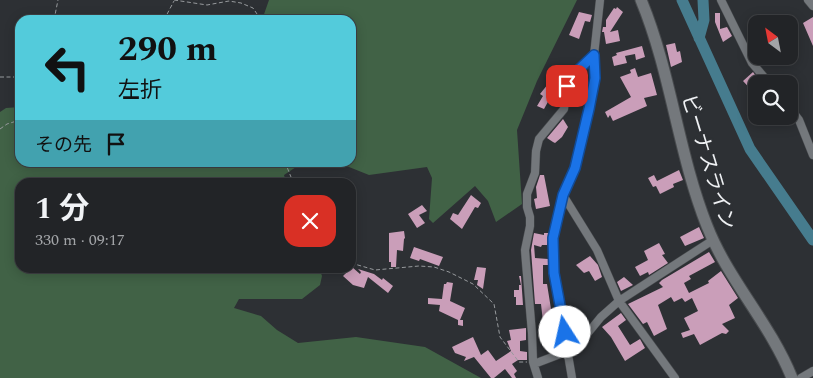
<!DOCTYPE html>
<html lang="ja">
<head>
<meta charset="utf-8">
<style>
  :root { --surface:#222427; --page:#2a2c2f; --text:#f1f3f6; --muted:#a2a4a7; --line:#3f4144 }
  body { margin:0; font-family:Spectral,"Noto Sans JP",serif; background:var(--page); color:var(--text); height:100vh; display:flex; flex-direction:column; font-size:19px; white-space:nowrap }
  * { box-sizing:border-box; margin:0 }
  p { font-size:16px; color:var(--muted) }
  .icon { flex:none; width:28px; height:28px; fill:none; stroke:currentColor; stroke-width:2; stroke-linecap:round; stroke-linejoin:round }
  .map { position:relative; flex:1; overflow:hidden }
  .drawer { position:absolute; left:15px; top:178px; width:341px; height:95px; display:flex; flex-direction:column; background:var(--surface); border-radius:15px; box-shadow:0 2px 12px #0003,0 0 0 1px var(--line) }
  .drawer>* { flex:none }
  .banner { position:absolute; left:15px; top:15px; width:341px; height:152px; border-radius:15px; box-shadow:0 2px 12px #0003,0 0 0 1px var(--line); background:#53cbdb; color:#111; overflow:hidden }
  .needle { width:32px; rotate:328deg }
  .fabs { position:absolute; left:748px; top:15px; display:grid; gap:10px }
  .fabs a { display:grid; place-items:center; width:50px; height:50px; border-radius:10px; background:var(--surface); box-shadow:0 2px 12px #0003,0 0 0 1px var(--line); font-size:25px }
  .pin { position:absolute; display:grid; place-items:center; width:42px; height:42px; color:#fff; margin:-21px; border-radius:10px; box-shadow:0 2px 8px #0006 }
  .me { position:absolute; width:55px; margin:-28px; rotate:350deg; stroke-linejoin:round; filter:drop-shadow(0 0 4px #0008) }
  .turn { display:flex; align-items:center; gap:18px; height:105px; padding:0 20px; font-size:22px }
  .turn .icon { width:65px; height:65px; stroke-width:2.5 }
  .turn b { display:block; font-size:35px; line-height:42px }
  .then { display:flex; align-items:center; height:48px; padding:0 20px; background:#0003; gap:10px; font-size:19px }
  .round { display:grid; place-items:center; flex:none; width:52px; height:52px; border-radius:15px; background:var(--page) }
  .headline { display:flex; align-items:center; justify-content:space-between; height:85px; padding:0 20px }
  h1 { font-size:30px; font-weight:700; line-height:38px }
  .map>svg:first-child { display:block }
  .green { fill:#416246 }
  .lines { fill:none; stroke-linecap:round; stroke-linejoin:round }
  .river { stroke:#467c8e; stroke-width:11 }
  .building { fill:#ca9eb9 }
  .minor-casing { stroke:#494c4f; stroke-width:9 }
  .secondary-casing { stroke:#494c4f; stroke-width:13 }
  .path { stroke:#979a9d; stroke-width:1; stroke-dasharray:4 2.5; stroke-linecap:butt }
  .minor { stroke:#74787c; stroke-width:8 }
  .secondary { stroke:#74787c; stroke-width:11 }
  .route-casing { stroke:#114b97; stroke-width:12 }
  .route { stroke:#1a73e8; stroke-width:9 }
  .labels { text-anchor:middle; stroke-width:5; stroke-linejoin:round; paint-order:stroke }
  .street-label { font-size:20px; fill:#eff1f4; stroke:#2d3034 }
</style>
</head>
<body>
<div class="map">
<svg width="813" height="378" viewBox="0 0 813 378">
  <rect width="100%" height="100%" fill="#2d3034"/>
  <path class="green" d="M269,0h308l-40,81 -20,49 5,74 -26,18 -8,-21 -13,-15 -42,37 -4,-4 3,-41 -5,-11 -58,8 -30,-12 12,-1v-142h-89z
    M20,107v55l282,1 -18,12 2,7h-266v86h299l3,8 -2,9 -18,14h-63l-5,9 27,8 16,14 21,13 58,-6 69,10 56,31h-481v-266l6,-4z"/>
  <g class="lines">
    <path class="river" d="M682,0l68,149 63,91
      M699,38l5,-18 -1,-20"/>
  </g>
  <path class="building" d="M617,7l6,5 -13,20 8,-2 2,11 -14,3 -2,-12h-2l1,-5h3v-7l8,-12 2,1z
    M579,12l13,3 -2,7 -5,-1 -6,18 -10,-4z
    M715,13h5v16l7,-2 5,9 -9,6 -8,-20z
    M813,17v29l-10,-23z
    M675,43l2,9 3,-1 2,11 -11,5 -5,-22z
    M642,46l3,11 -9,3 -1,-6 -10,2 2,7 -13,3 -2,-9 5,-2 -1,-2z
    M635,68l3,9 13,-4 6,22 -13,3 3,8 -34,15 -3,-6 -2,3 -3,-6 26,-15 -11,-20 11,-4 -1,-3z
    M753,72l9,12h-6v11l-13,-14z
    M548,84l7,5 -11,20 -7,-3 6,-10 -3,-2z
    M563,119l5,8 -6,10 -7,6 -2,-1 -6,-4z
    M679,170l4,10 -10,4 1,3 -14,7 -4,-8 -3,1 -5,-9 6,-3 3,6z
    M540,175h4l6,31 -14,3 -2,-10 3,-1 -1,-11z
    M471,195l10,8 -3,5 -3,-1 -13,22 -12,-10 3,-6 5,2z
    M422,205l5,6 -8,4 6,8 -8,5 -9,-14z
    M699,227l5,11 -19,8 -5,-9z
    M404,231l1,7 -1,1 -1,12 -6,-1 -1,17h-5v-5h-2v-29z
    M534,233l10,2v-2h4l-1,12h-5l-1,2 -7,-2 1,13 13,1v6h-5v19h4l4,25 3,-1 2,12 -13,2 -2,-18h-6l-4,-54z
    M659,243l6,11 -3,1 6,8 -19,12 -1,-3 -8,4 -5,-9 13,-7 -4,-9z
    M414,247l29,10 -4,9 -19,-7 -1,2 -9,-3z
    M709,252l6,10 -26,14 2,3 -7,4 5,10 20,-10 -1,-2 13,-10 17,27 -9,7 6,13 -13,6 7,7 -3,3 -4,-1 -22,12 -6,-11 -11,4 -2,-5 9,-3 -6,-12 14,-7 -6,-13 -7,4 -3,-4 -8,4 -3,-5 -13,8 9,24 -13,7 -7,-14 -4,2 -15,-20 35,-17 -4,-4 3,-3z
    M590,256l8,9 4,12 -7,4 -6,-10 -5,2 -8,-8z
    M352,267l8,7 1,-2 -3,-3 16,5 8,6 1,-2 10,8 -5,7 -20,-16 -4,11 -11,-3 -10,-9z
    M477,267l9,1 -3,21 -6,-4 1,-5h-4z
    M519,276h2l2,29h-7v-8h-2v-7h5v-5h2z
    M624,277l9,8 -12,6 -4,-9z
    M447,282l6,1 -3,18 15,7 -5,12h3v6l-5,-1v-5l-19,-9 1,-6 -12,-1v-6l14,1 2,-15h2z
    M621,313l5,7 -8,6 12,19 10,-6 5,9 -20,13 -14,-24 -9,-10z
    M526,328v12l-6,1v10l7,1v8h-9l-6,4 5,7 -3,3 2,4h-4l-7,-9 -11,9h-3l-17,-21 -10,4 2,-4 -11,-4 -3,-6 21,-10 8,18 7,-5 8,11 15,-10 -4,-10 4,-1 -2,-10z"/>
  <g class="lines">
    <g class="minor-casing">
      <path id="minor" d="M721,0l31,63 18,21
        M808,0l5,6
        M789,107l10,13 14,35
        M563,195l34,55 22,51 56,77
        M534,364l34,-13 10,-6 23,-28 18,-16 94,-61
        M538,378l-5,-16 -1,-29 -6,-70 -1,-13 5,-24v-9l-3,-10v-13l8,-21 1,-22 3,-12 25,-30 3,-23 5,-9 22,-22
        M572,378l-18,-105 -1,-35 10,-43 12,-27 20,-90 -1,-23 6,-55
        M801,378l12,-7"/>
    </g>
    <g class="secondary-casing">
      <path id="secondary" d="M641,0c30,72 37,153 66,226 21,54 63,97 85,152"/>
    </g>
    <path class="path" d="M174,0l33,5 22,-4 12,2 12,5 8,12
      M54,20l4,-20
      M164,20l10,-19
      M0,77h20
      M0,129l7,-5 13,-4
      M285,162l8,20
      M351,263l24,7 44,-4 15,1 15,5 24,12 21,20 6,33 19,25h8"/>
    <use href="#minor" class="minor"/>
    <use href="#secondary" class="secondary"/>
  </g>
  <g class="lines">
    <g class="route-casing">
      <path id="route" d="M565,332l-11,-59 -1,-35 10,-43 12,-27 14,-59 6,-31 -1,-23 -22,21 -5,10"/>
    </g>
    <use href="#route" class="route"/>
  </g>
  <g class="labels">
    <g class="street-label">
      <text transform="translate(709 162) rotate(73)" y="7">ビーナスライン</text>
    </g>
  </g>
</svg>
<div class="fabs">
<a><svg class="needle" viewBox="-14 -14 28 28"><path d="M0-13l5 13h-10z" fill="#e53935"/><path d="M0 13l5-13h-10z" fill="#a2a4a7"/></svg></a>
<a><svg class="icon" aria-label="search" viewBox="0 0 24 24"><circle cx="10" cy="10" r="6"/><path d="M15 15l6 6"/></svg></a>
</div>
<div class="pin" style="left:567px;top:86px;background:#d93025"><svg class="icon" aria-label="arrive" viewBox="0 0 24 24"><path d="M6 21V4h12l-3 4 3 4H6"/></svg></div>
<svg class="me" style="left:565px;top:332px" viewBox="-20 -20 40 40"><circle r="19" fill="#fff"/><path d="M0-13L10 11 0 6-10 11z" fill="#1a73e8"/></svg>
<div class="banner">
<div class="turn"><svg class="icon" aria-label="left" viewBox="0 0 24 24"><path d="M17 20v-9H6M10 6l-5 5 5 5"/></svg><div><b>290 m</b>左折</div></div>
<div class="then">その先<svg class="icon" aria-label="arrive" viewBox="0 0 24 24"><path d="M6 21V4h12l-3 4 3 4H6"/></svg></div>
</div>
<section class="drawer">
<div class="headline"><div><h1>1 分</h1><p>330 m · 09:17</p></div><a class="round" style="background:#d93025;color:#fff"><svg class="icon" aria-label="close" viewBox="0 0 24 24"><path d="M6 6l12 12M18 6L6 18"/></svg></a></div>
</section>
</div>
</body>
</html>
